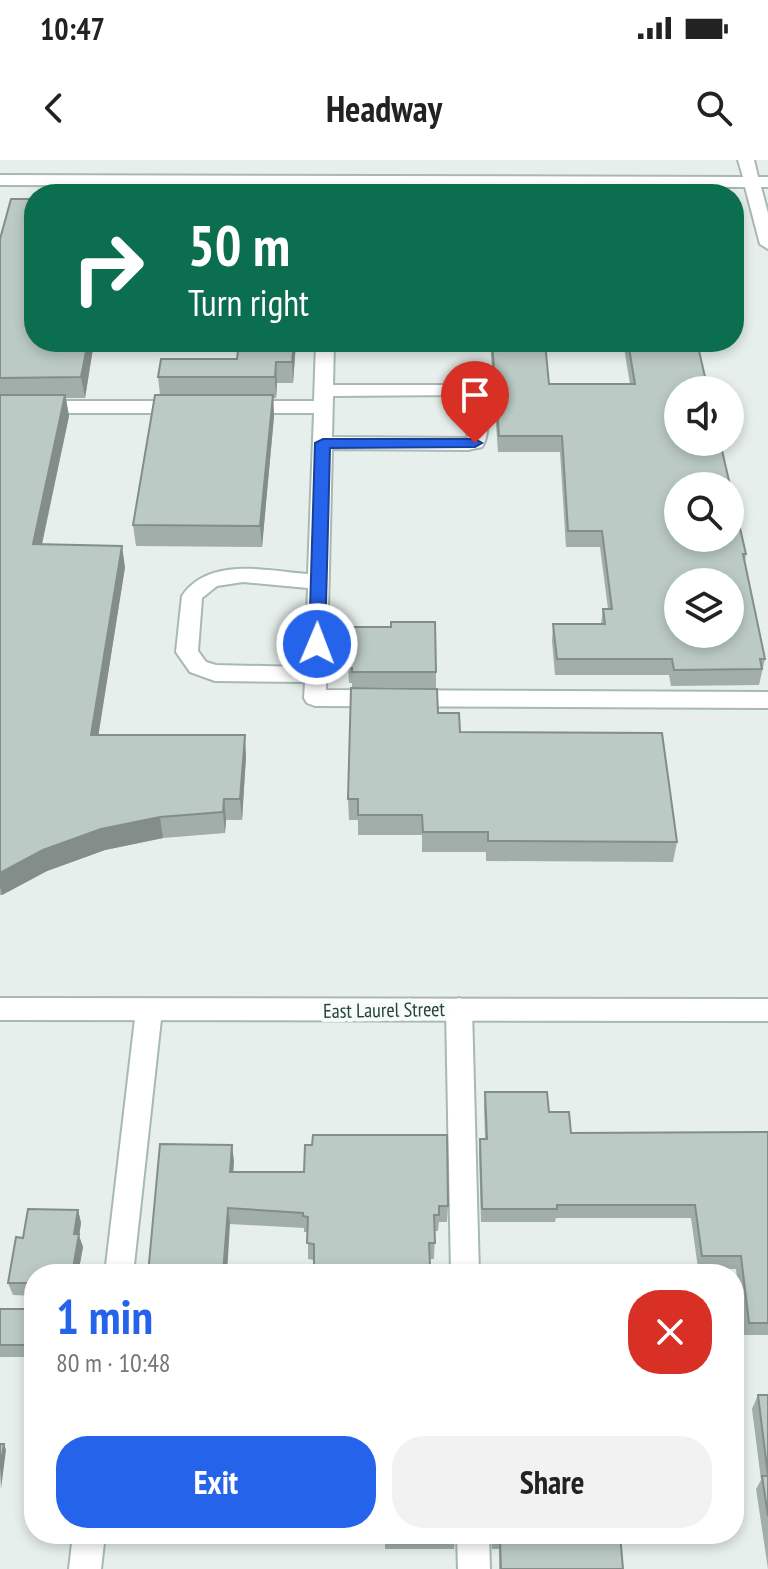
<!DOCTYPE html>
<html lang="en">
<head>
<meta charset="utf-8">
<style>
  :root { --surface:#fff; --page:#f2f2f2; --text:#222; --muted:#767676; --accent:#2563eb }
  body { margin:0; font-family:"PT Sans Narrow",sans-serif; background:var(--page); color:var(--text); height:100vh; display:flex; flex-direction:column; font-size:30px; white-space:nowrap }
  * { box-sizing:border-box; margin:0 }
  p { font-size:26px; color:var(--muted) }
  .icon { flex:none; width:44px; height:44px; fill:none; stroke:currentColor; stroke-width:2; stroke-linecap:round; stroke-linejoin:round }
  .map { position:relative; flex:1; overflow:hidden }
  .panel { position:absolute; left:24px; top:1104px; width:720px; height:280px; display:flex; flex-direction:column; background:var(--surface); border-radius:32px; box-shadow:0 4px 12px #0003 }
  .panel>* { flex:none }
  .hud { position:absolute; left:24px; top:24px; width:720px; height:168px; border-radius:32px; box-shadow:0 4px 12px #0003; background:#0b6e4f; color:#fff; overflow:hidden }
  .controls { position:absolute; left:664px; top:216px; display:grid; gap:16px }
  .controls a { display:grid; place-items:center; width:80px; height:80px; border-radius:50%; background:var(--surface); box-shadow:0 4px 12px #0003; font-size:40px }
  .pin { position:absolute; display:grid; place-items:center; width:68px; height:68px; color:#fff; margin:-82px -34px; border-radius:50% 50% 50% 0; rotate:-45deg; box-shadow:0 0 8px #0007 }
  .pin .icon { rotate:45deg }
  .me { position:absolute; width:88px; margin:-44px; rotate:1deg; stroke-linejoin:round; filter:drop-shadow(0 0 6px #0008) }
  .turn { display:flex; align-items:center; gap:28px; height:168px; padding:0 32px; font-size:36px }
  .turn .icon { width:104px; height:104px; stroke-width:2.5 }
  .turn b { display:block; font-size:56px; line-height:68px }
  .round { display:grid; place-items:center; flex:none; width:84px; height:84px; border-radius:32px; background:var(--page) }
  .summary { display:flex; align-items:center; justify-content:space-between; height:136px; padding:0 32px }
  h1 { font-size:48px; font-weight:700; line-height:60px; color:var(--accent) }
  .button { display:flex; gap:16px; margin-top:auto; padding:16px 32px }
  .button a { flex:1; height:92px; border-radius:32px; background:var(--accent); color:#fff; font-size:32px; font-weight:700; line-height:92px; text-align:center }
  .button a+a { background:var(--page); color:var(--text) }
  .status { display:flex; justify-content:space-between; align-items:center; height:56px; padding:0 40px; background:var(--surface); direction:ltr }
  .status svg { height:22px; fill:currentColor }
  header { display:flex; justify-content:space-between; align-items:center; height:104px; padding:0 32px; background:var(--surface); font-size:36px; font-weight:700 }
  .map>svg:first-child { display:block }
  .lines { fill:none; stroke-linecap:round; stroke-linejoin:round }
  .lane-casing { stroke:#a8b8b2; stroke-width:4 }
  .street-casing { stroke:#a8b8b2; stroke-width:4 }
  .lane { fill:#fff; fill-rule:evenodd }
  .street { fill:#fff; fill-rule:evenodd }
  .wall { fill:#a1aea9 }
  .shaded-wall { fill:#838d89 }
  .building { fill:#bbcac4; stroke:#838d89; stroke-width:2; fill-rule:evenodd }
  .route { fill:#2563eb; stroke:#184099; stroke-width:2 }
  .labels { text-anchor:middle; stroke-width:8; stroke-linejoin:round; paint-order:stroke }
  .street-label { font-size:20px; fill:#24423a; stroke:#f7fbf9 }
</style>
</head>
<body>
<div class="status"><b>10:47</b><svg viewBox="0 0 49 12"><path d="M0 12V9h3v3zM5 12V6h3v6zM10 12V3h3v9zM15 12V0h3v12zM26 1h20v11H26zM47 4h2v5h-2z"/></svg></div>
<header><svg class="icon" aria-label="back" viewBox="0 0 24 24"><path d="M15 5l-7 7 7 7"/></svg>Headway<svg class="icon" aria-label="search" viewBox="0 0 24 24"><circle cx="10" cy="10" r="6"/><path d="M15 15l6 6"/></svg></header>
<div class="map">
<svg width="768" height="1409" viewBox="0 0 768 1409">
  <rect width="100%" height="100%" fill="#e6efeb"/>
  <g class="lines">
    <g class="lane-casing">
      <path id="lane" d="M330,17l8,5v12h-16v-12z
        M316,182h18l-1,43h140c14,13 19,46 9,62l-14,3 -136,-1 -6,241 442,2v16l-453,-2 -8,-3 -3,-5 1,-16 -90,-1 -25,-9 -14,-20 6,-56c27,-40 86,-25 126,-22l6,-161h-72l-9,-6 9,-6h72zM462,235l6,43 -136,-1 1,-41zM243,422l65,6 -3,79 -89,-2 -10,-3 -8,-11 4,-53 15,-12z
        M0,241h186l9,6 -9,6h-186z
        M459,838l9,4 4,7 7,265h-28l-5,-265 4,-7z
        M149,839l9,4 4,7 -29,264h-28l31,-264 4,-7z
        M73,1374h32l-4,35h-32z
        M457,1374h32l1,35h-32z"/>
    </g>
    <g class="street-casing">
      <path id="street" d="M738,0h16l4,17h10v10h-7l7,26v36l-8,-5 -15,-57 -745,-2v-10l743,2z
        M0,838l768,1v22l-768,-1z"/>
    </g>
    <use href="#lane" class="lane"/>
    <use href="#street" class="street"/>
  </g>
  <path class="wall" d="M0,79l94,103 -9,56h-19l3,18 -27,129 83,22 -27,168 148,21 -4,64h-16l-1,13 -62,5 -58,12 -58,21 -45,24h-2z
    M239,182h57l-3,41h-16l-1,15h-3l1,18 -12,131 -126,-1 -3,-21 27,-130 -2,-18 79,-18z
    M490,182h55l4,42h81l-7,-42h74l49,212 -1,8 20,97 -6,26 -88,1 -2,-11h-114l-3,-34 1,-17h48l2,-15h5l-8,-62h-34l-6,-95h-62z
    M348,508l88,4v16l-84,-1v-4h-3z
    M438,553l22,19 217,110 -4,20 -187,-1v-9h-64v-17h-64v-15h-9l-1,-21z
    M485,932l64,20 22,21 197,-1v203h-24l-8,-66 -38,-1 -7,-50h-135l-1,4h-74l-2,-70 1,-13h5l-1,-34z
    M234,1001l-1,11 215,34 -1,16h-8l-1,9h-3l-1,28h-4l-1,15h-115v-14l-6,-1v-27h-4v-4l-74,-4 -82,50z
    M78,1050l3,13 -2,13 4,11 -5,27h-44v22l-21,-1 -5,-12 15,-45z
    M0,1149l34,6v23l-3,19h-31z
    M758,1235h10v174l-12,-80 5,-9 -9,-71z
    M385,1374h70l-1,15h-69z
    M491,1374h129l3,35h-124v-20h-7z"/>
  <path class="shaded-wall" d="M88,182h6l-9,56 -4,-21z
    M294,182h2l-3,41 -1,-21z
    M276,202l1,21 -1,15 -1,-21z
    M65,235l4,21 -32,150 -4,-22z
    M273,235l1,21 -12,131 -2,-21z
    M122,386l3,21 -30,190 -4,-22z
    M245,575l1,21 -4,64 -2,-21z
    M224,639l2,21 -1,13 -2,-21z
    M160,657l3,21 -58,12 -58,21 -45,24 -2,-9v-13l43,-23 58,-21z
    M232,985l2,16 -2,27 -2,-16z
    M228,1048l2,16 -3,50h-4z
    M78,1050l3,13 -2,13 4,11 -5,27h-6l2,-40z
    M32,1149l2,6v23l-3,19 -4,-12z
    M4,1284l2,6 -5,39 -1,-21z"/>
  <path class="building" d="M11,39h23v143h54l-7,35 -81,1v-139z
    M239,182h55l-2,20h-16l-1,15h-117l3,-18h76z
    M492,182h53l4,42h86l-7,-42h69l11,48h-30v52h42l26,112h-3l22,105h-5l2,10 -88,1 -2,-11h-115l-4,-35h52l-2,-15h9l-10,-78h-34l-6,-95h-63zM678,326h52v52h-52zM678,422h52v52h-52z
    M0,235h65l-32,149 89,2 -31,189h154l-5,64h-16l-1,13 -63,5 -59,12 -58,21 -43,23z
    M155,235h118l-13,131 -127,-1z
    M391,462h44l1,50h-84v-4h-4l1,-41h42z
    M351,528l86,1 1,24h21l1,19 202,1 15,109 -189,-1v-9h-65l-1,-17h-64v-16h-10z
    M485,932h62l2,20h20l2,21 197,-1v191h-19l-8,-67h-39l-7,-51h-138v4h-75l-2,-70h7z
    M313,975h134l1,71h-9v9h-5l1,28h-6l1,22 -116,1v-22l-7,-1 1,-26 -5,-1v-3l-75,-5 -5,66h-75l12,-130 72,1 -2,27h74l1,-27h7z
    M28,1049l50,1 -4,24h5l-7,40h-38v9h-26l8,-46 7,1z
    M0,1149h32l-5,36h-27z
    M758,1235h10v121l-6,-40h6z
    M0,1284h4l-4,24z
    M385,1374h70v6h-70z
    M493,1374h127l3,35h-122l-1,-29h-6z"/>
  <path class="route" d="M323,279h152l7,4 -7,4 -145,1 -5,196 -8,6 -8,-6 6,-201z"/>
  <g class="labels">
    <g class="street-label">
      <text transform="translate(384 850) rotate(-1)" y="7">East Laurel Street</text>
    </g>
  </g>
</svg>
<div class="controls">
<a><svg class="icon" aria-label="sound" viewBox="0 0 24 24"><path d="M4 9h4l5-4v14l-5-4H4zM17 9q2 3 0 6"/></svg></a>
<a><svg class="icon" aria-label="search" viewBox="0 0 24 24"><circle cx="10" cy="10" r="6"/><path d="M15 15l6 6"/></svg></a>
<a><svg class="icon" aria-label="layers" viewBox="0 0 24 24"><path d="M12 4l9 5-9 5-9-5zM3 14l9 5 9-5"/></svg></a>
</div>
<div class="pin" style="left:475px;top:283px;background:#d93025"><svg class="icon" aria-label="arrive" viewBox="0 0 24 24"><path d="M6 21V4h12l-3 4 3 4H6"/></svg></div>
<svg class="me" style="left:317px;top:484px" viewBox="-20 -20 40 40"><circle r="17" fill="#2563eb" stroke="#fff" stroke-width="3"/><path d="M0-11L8 9 0 5-8 9z" fill="#fff"/></svg>
<div class="hud">
<div class="turn"><svg class="icon" aria-label="right" viewBox="0 0 24 24"><path d="M7 20v-9h11M14 6l5 5-5 5"/></svg><div><b>50 m</b>Turn right</div></div>
</div>
<section class="panel">
<div class="summary"><div><h1>1 min</h1><p>80 m · 10:48</p></div><a class="round" style="background:#d93025;color:#fff"><svg class="icon" aria-label="close" viewBox="0 0 24 24"><path d="M6 6l12 12M18 6L6 18"/></svg></a></div>
<div class="button"><a>Exit</a><a>Share</a></div>
</section>
</div>
</body>
</html>
